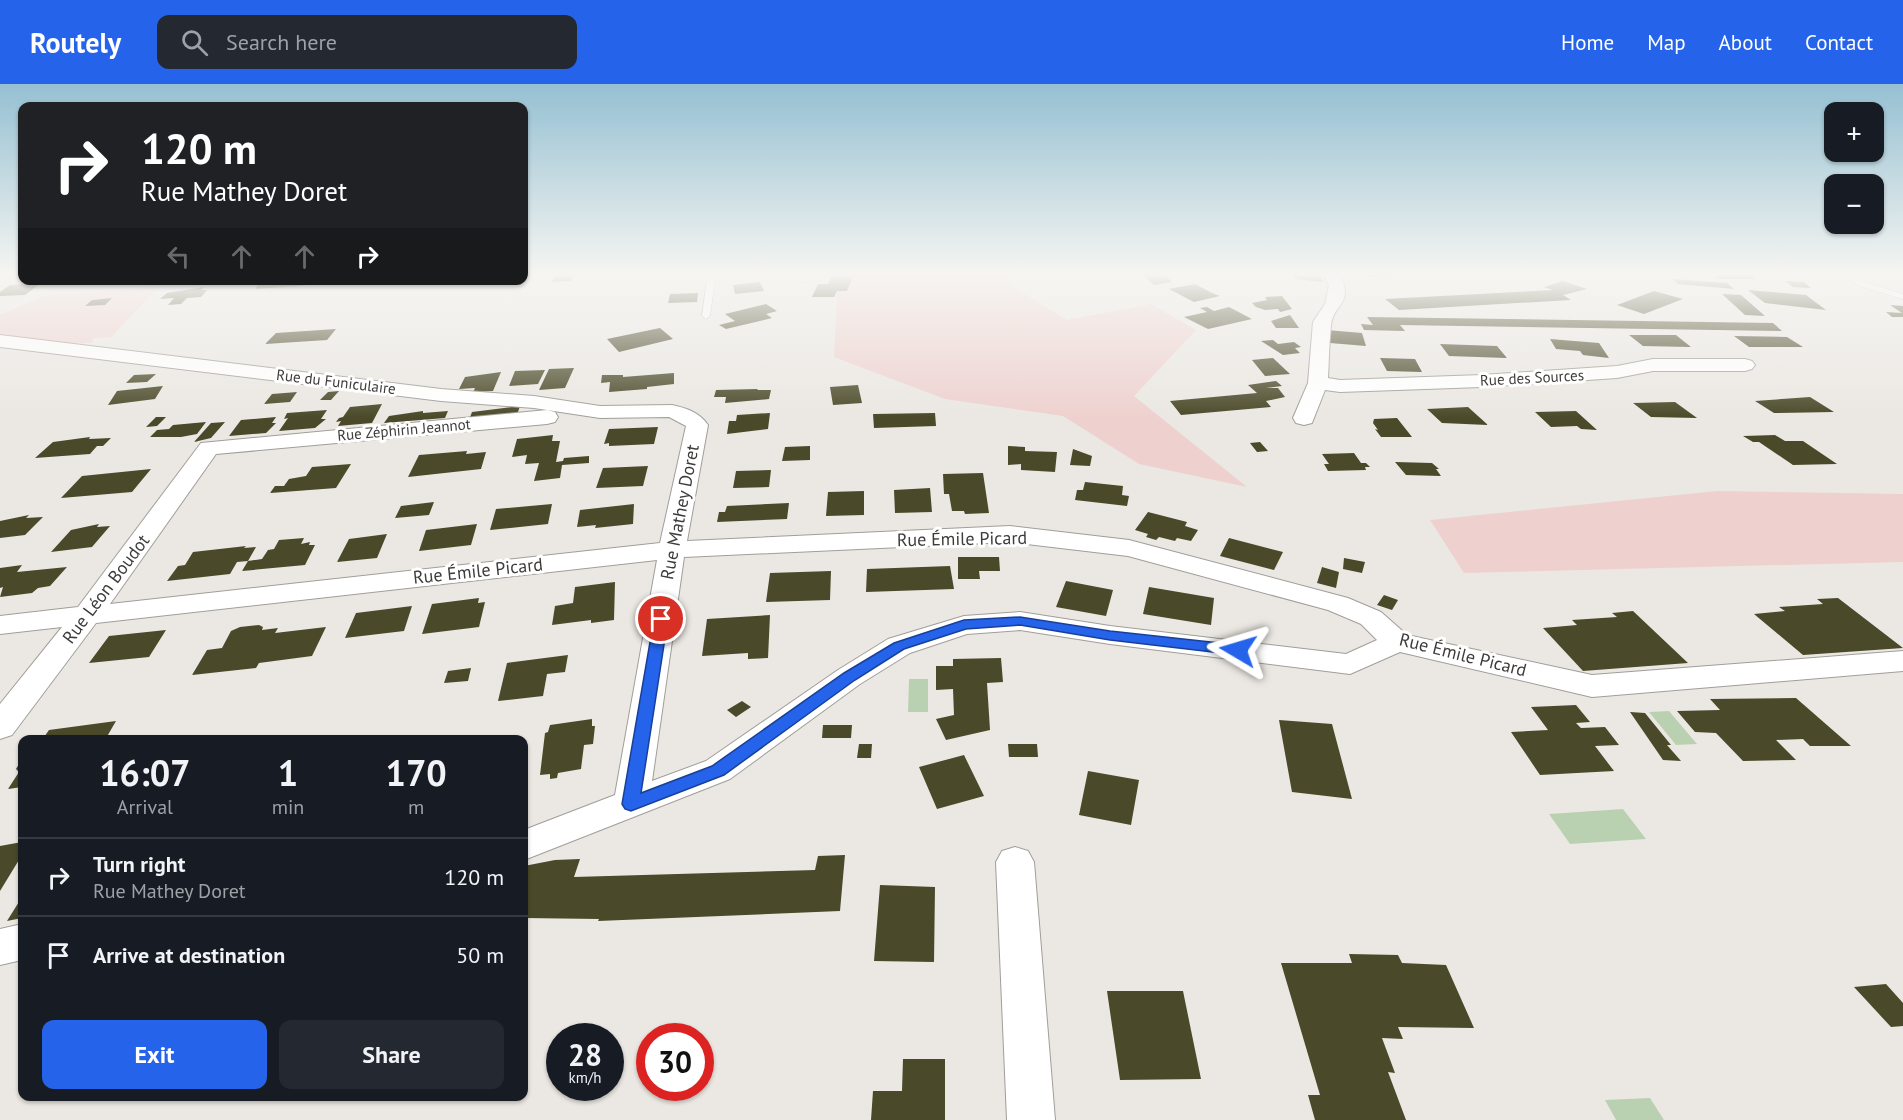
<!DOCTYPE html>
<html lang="en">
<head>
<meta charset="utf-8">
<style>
  :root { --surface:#171b24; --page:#242831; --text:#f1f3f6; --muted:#9ea1a6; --line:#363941; --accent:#2563eb }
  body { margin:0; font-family:"PT Sans",sans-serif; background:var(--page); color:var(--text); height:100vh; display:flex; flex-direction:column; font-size:22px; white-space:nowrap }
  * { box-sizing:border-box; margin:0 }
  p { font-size:20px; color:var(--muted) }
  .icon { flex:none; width:33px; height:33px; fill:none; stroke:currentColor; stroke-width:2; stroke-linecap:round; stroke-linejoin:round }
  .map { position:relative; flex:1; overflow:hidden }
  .panel { position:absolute; left:18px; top:651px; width:510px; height:366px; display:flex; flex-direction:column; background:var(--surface); border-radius:12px; box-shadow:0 2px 4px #0004 }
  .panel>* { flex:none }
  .guide { position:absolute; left:18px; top:18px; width:510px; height:183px; border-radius:12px; box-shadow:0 2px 4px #0004; background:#202124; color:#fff; overflow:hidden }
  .fabs { position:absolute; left:1824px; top:18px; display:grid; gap:12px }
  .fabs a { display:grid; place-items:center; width:60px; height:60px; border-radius:12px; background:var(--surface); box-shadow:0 2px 4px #0004; font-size:30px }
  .speed { position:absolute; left:546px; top:939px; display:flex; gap:12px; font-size:30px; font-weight:700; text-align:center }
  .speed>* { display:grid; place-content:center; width:78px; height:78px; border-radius:50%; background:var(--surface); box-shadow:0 2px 4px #0004; line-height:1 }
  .speed small { font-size:15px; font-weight:400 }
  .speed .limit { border:9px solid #d22; background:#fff; color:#111 }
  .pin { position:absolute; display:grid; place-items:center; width:51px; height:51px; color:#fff; margin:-26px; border:3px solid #fff; border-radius:50%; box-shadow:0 2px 6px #0007 }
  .me { position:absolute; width:66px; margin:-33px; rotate:277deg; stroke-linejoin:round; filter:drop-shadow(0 0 4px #0008) }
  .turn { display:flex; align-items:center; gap:21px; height:126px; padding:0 24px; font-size:27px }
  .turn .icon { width:78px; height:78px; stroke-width:2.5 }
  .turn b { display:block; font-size:42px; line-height:51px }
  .lanes { display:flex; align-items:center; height:57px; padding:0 24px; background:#0003; justify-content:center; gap:30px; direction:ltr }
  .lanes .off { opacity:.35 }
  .eta { display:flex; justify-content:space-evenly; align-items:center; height:102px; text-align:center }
  .eta b { font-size:36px; font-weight:800; line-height:42px }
  .button { display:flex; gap:12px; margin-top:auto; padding:12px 24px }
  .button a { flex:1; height:69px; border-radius:12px; background:var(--accent); color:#fff; font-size:24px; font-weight:800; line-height:69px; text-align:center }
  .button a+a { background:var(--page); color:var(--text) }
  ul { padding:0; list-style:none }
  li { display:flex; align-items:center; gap:18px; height:78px; padding:0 24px; border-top:2px solid var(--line) }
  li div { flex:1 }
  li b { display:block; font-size:22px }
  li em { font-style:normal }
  header { display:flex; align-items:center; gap:36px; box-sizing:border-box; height:84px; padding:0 30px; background:var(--accent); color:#fff }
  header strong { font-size:28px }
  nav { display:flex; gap:33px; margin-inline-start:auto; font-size:21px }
  .search { width:420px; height:54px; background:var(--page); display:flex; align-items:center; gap:15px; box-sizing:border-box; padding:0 21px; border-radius:12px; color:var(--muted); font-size:22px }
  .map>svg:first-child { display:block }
  .green { fill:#eed1cf }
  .water { fill:#bad1b1 }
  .building { fill:#4a4929 }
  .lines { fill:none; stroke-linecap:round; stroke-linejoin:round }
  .service-casing { stroke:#a19e9a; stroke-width:1 }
  .minor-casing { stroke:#a19e9a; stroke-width:2 }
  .service { fill:#fff; fill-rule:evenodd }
  .minor { fill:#fff; fill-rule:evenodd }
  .route { fill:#2563eb; stroke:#184099; stroke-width:1.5 }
  .labels { text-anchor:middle; stroke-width:6; stroke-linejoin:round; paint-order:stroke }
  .far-street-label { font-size:15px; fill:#3d3c3a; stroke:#fff }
  .street-label { font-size:18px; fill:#3d3c3a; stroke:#fff }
</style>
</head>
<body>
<header>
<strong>Routely</strong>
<div class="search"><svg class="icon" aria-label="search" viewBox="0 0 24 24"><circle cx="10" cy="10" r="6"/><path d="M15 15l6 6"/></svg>Search here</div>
<nav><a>Home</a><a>Map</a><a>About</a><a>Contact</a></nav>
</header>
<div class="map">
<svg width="1903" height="1036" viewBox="0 0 1903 1036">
  <rect width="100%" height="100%" fill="#ebe8e3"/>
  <path class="green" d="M838,189h169l8,15 52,32 84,-16 45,26 -62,66 113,91 -108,-23 -76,-48 -118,-17 -111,-42z
    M159,203l-48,50 -17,1 -3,5h-42l-49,-7v-21l43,-19z
    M1717,407l186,3v68l-439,11 -34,-53z"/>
  <path class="water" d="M909,595h19v33h-20z
    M1669,627l28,33 -21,1 -27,-33z
    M1623,725l23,30 -76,5 -21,-30z
    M1650,1014l14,22h-48l-11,-20z"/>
  <path class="building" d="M574,189h31v1l-32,2 -2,5 -19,1 4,-8z
    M1141,189h22l9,9 -18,3z
    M1291,189h28l4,9 -27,-3z
    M1364,189h55l3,2 -54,2z
    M1712,189h35l9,6h-37z
    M832,191l21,1 -6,15h-10l-3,6h-22l6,-13h10z
    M1673,195l54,4 7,6 -56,-5z
    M262,196h47l-3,5 -5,1 -46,3z
    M1563,197l24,8 -24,6 8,5 -172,10 -14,-11 168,-9 -9,-3z
    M1785,197l19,1 7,6 -18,-1z
    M760,198l4,9 -29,3 -2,-9z
    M41,199l-16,12 -25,1v-4l10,-7z
    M1195,200l17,9 8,3 -26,6 -25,-13z
    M204,203l-3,3h6l-6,7 -14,1 -6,6 -13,1 6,-7 -14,1 7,-6z
    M1748,206l58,5 20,15 -61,-7z
    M1654,207l29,8 -39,15 -27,-9z
    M698,209l-1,9 -29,1 2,-9z
    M1722,210l19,1 24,21 -20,-1z
    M1282,212l10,13 -12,3 -2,-3 -13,1 -9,-3 -4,-4 15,-3 -2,-3z
    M112,214l-7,7 -20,1 7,-6z
    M766,220l11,7 -11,3 6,4 -46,11 -7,-4 16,-4 -10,-7z
    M1890,221l13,1v11h-11l-6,-5 16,1z
    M1207,223l7,4 15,-4 23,12 -44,10 -24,-12 23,-5 -7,-4z
    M1290,231l9,13h-23l-5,-7z
    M1367,233l406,6 9,8 -382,-6 5,6 -41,-1 -3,-6 12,1z
    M660,244l13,11 -54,13 -12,-13z
    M336,245l-9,11 -62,4 11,-11z
    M1327,246l35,3 4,13 -36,-3z
    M1629,251h47l15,12 -48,-1z
    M1734,252l53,1 16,10h-54z
    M1550,255l49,4 10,15 -26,-3 -3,-4 -24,-2z
    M1273,256l5,4 16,-2 7,5 -6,1 5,5 -17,2 -22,-14z
    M1440,260l57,2 10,12 -58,-2z
    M1273,274l17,16 -25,2 -13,-16z
    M1380,274l35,1 7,13 -35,-1z
    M574,284l-9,20 -26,2 10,-21z
    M545,286l-7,14 -29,2 6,-15z
    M501,288l-8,19 -20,1 2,-4 -16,1 6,-12z
    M674,289v11l-27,3v2l-38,3 1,-10 -9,1 1,-8h21v2z
    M156,290l-9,8 -21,1 8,-8z
    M1276,297l6,5 -16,2h12l7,9 -19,4 5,6 -90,8 -11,-14 87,-8 -9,-8z
    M858,301l4,18 -29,2 -3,-18z
    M163,302l-8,13 -47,6 9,-14z
    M758,305l-1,1h14l-2,9 -44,4 1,-6h-12l2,-7z
    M339,307l-8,9h-11l8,-8z
    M297,308l-7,10 -26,2 8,-10z
    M1810,313l24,15 -60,1 -19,-12z
    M1675,318l22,16 -46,-1 -18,-14z
    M382,320l-10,19 -34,3 3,-5 -5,1 3,-4 4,-1 7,-10z
    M520,322l-3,9 -48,5 3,-8z
    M1468,323l20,18 -46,-2 -15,-14z
    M327,326l-6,9h5l-11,9 -36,3 9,-13 -4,1 3,-6z
    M423,327v2l25,-2 -3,7 -61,5 5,-7z
    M1576,327l21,19 -16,-1 -4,-3 -26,1 -16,-15z
    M770,329l-2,16 -41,5 2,-13h7l1,-6z
    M935,329l1,13 -62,2 -1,-14z
    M156,333h10l-9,9 -11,1z
    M276,333l-4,6h4l-10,10 -37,3 12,-16z
    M1397,334l15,19h-31l-6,-8 3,1 -5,-7 1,-4z
    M206,338l-9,12 -16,3h-31l7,-7 12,-1 4,-4z
    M225,338l-14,16 -17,4 17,-19z
    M658,343l-4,17 -45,2v-3l-5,1 5,-15z
    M553,351l-1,6h8l-4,21 7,-1 1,-3 25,-2v7l-27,2 -2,13 -26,3 5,-18 -14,1 2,-9 -15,2 5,-18z
    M1775,351l10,6h18l34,23 -44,1 -34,-23h-6l-10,-6z
    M90,353l-1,2 22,-1 -8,8h-6l-7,8 -55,4 18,-16z
    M1260,358l8,9 -11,1 -7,-9z
    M810,362v14l-28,1 3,-14z
    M1008,362l17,1v4l32,1 -2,20 -34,-2v-6l-13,1z
    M1073,365l19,7 -2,10 -20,-1z
    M467,367l-1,3 20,-2 -5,17 -73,8 11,-22z
    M1354,369l7,10h5l4,4h-5l1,3 -38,1 -4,-7h5l-7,-10z
    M1395,378l37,1 7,6h-3l5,7 -35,-1z
    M351,380l-15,24 -66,5 5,-7h9l5,-7 17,-3 6,-9z
    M648,382l-5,20 -47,2 7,-20z
    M151,385l-19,23 -71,6 21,-22z
    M771,386l-2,17 -36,1 3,-17z
    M983,389l6,40 -24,1 -1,-3h-12l-3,-17h-5l-1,-20z
    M1085,398l38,4 -1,9 7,1 -2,10 -52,-6 2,-10h6z
    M930,404l2,24 -37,1 -1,-23z
    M864,407v24l-38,1 2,-24z
    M434,418l-5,13 -34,3 6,-12z
    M789,419l-2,16 -70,3 2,-10h6l2,-6z
    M552,420l-4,20 -58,6 6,-21z
    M634,420l-1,20 -38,4 1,-3 -19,2 3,-17z
    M1148,428l39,10 -2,4 13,4 -7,11 -14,-3 -2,3 -16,-4 -3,3 -10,-3 2,-3 -13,-4z
    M29,431l-3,3 17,-1 -18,18 -25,3v-17z
    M99,440l-2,3 13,-1 -18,21 -41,5 20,-22z
    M477,440l-6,21 -52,6 7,-21z
    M387,450l-10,24 -40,4 12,-23z
    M304,454l-3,6 9,-2 -1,3h6l-10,20 -63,6 6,-10 -11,1 -7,12 -63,7 11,-15 7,-1 8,-13 53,-6 -2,2 12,-1 -8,14 14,-2 6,-9 6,-1 5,-9z
    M1229,454l54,14 -9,18 -54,-14z
    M958,473h41l1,14h-21l1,8h-22z
    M1344,474l21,4 -3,11 -19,-4z
    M22,481l-5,7 50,-5 -17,19 -12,2 -6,5 -32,4 3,-10 -3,1v-20z
    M950,482l4,23 -88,3 1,-23z
    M1322,483l17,5 -3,16 -19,-5z
    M831,487l-1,29 -64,2 4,-29z
    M1066,497l47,9 -7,26 -50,-9z
    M615,498l-1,38 -23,3v-3l-39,5 3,-19 18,-3 2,-16z
    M1149,503l65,11 -3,27 -68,-11z
    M1384,511l14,5 -6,10 -15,-5z
    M479,514l-1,5 7,-1 -6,25 -57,7 10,-30z
    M1838,514l65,50 -100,7 -49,-41 31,-3 -6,-4 44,-3 -6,-5z
    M412,522l-8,25 -59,7 11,-25z
    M1633,527l55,52 -105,8 -40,-43 34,-3 -5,-5 45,-3 -5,-4z
    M770,531l-2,43 -20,1v-6l-46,3 5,-37z
    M259,541l4,2 -1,3 16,-2 -3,5 51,-6 -14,29 -53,7 -3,5 -64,7 15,-25 15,-2 9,-17 9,-4z
    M166,546l-17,27 -60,6 20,-27z
    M568,571l-3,17 -18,2 -4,22 -45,5 9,-38z
    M1001,574l2,24 -16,1 3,47 -44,10 -10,-21 18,-4 -1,-26 -17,1v-24h17v-7z
    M471,584l-3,13 -24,2 4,-12z
    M1796,614l55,48h-41l-7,-7 -27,1 20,20 -53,1 -27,-28 -21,-1 -18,-21 43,-1 -10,-11z
    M742,617l9,6 -15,10 -9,-7z
    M1576,621l14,17 -14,1 5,5 24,-1 14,18 -24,1 19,25 -74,4 -29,-43 37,-2 -17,-23z
    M1630,628l15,1 26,32h-4l14,16 -18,-1z
    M592,635v7h3l-2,18 -9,1 -3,24 -23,4 -1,5 -7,1v-5l-10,1 5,-42 3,-1 2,-7z
    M1279,636l53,4 20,75 -60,-7z
    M116,637l-11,19h-63l7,-10z
    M823,641h29l-1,13h-29z
    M859,660h13l-1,14h-14z
    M1008,660h29l1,13h-29z
    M964,671l20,41 -47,13 -18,-42z
    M22,675v28l-14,2 11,-17 -3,-3z
    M1088,687l51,9 -8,45 -52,-10z
    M22,758v13l-22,36v-45z
    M845,771l-5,56 -242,10 1,-2 -75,-1v-52l31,-6 25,-1 -6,18 241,-7 3,-14z
    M880,801l55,2 -1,75 -60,-1z
    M22,813v21l-15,3z
    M1349,870l49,1 4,8 44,2 28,63 -76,-1 5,12 -21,-1 13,35 -7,-1 18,48h-91l-7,-25h12l-39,-132h71z
    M1886,900l17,19v23l-12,1 -37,-40z
    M1107,907h76l18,88 -81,1z
    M903,975h42v61h-74l2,-29h29z"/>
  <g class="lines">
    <g class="service-casing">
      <path id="service" d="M708,189h8l-6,43 -4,3 -4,-3z
        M751,189h18l41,7 -4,2z
        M1840,189h8l19,10 36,11v5l-41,-12z"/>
    </g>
    <g class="minor-casing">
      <path id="minor" d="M1323,189h16c16,32 -5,29 -8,52 -2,18 -2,36 -3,53l12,2 142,-5 135,-9 36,-7h92l7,2 3,4 -3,4 -7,2h-92l-36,7 -135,9 -142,5 -15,-2 -13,33 -8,2 -8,-2 -3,-5 15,-35 5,-61 12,-18 4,-18z
        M0,251l441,54 93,7 66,10 72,-1c14,3 27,7 36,20l-21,116 323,-15 119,14 219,58 33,14 26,23 185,40 311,-24v20l-311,26 -192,-45 -50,22 -240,-30 -90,-14 -53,4 -57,19 -50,31 -130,95 -206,81v-30l91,-35 42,-235 -561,63 -84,112 -12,4v-35l62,-77 -62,7v-18l78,-9 123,-164 346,-33 8,2 3,5 -3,5 -8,2 -331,30 -106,150 550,-61 26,-117 -17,-9 -69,1 -66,-10 -93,-7 -441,-54zM1010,458l118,14 200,54 33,14 16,16 -31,14 -236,-28 -90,-14 -56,4 -76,23 -50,31 -132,91 -54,20 32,-224z
        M1015,763l13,4 6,11 21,258h-48l-11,-258 6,-11z
        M22,840v36l-22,5v-36z"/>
    </g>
    <use href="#service" class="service"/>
    <use href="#minor" class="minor"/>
  </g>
  <linearGradient id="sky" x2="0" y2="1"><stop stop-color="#95c0d2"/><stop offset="0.57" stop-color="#f6f5f2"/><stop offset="1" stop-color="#f6f5f2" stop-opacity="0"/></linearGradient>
  <rect width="1903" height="334" fill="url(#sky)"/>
  <path class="route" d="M661,531l7,4 -27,174 71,-27 132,-93 50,-30 70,-23 56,-3 90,14 128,14 7,5 -7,5 -128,-15 -90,-15 -54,4 -62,20 -49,31 -131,95 -93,36 -6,-2 -3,-5 32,-185z"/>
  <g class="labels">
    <g class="far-street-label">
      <text transform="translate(1532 294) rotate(-3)" y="5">Rue des Sources</text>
      <text transform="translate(336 298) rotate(7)" y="5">Rue du Funiculaire</text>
      <text transform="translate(404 346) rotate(-5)" y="5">Rue Zéphirin Jeannot</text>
    </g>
    <g class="street-label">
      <text transform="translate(680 428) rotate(-79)" y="6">Rue Mathey Doret</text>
      <text transform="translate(962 455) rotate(-1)" y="6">Rue Émile Picard</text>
      <text transform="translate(478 487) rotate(-6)" y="6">Rue Émile Picard</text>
      <text transform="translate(106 505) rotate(-53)" y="6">Rue Léon Boudot</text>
      <text transform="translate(1463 571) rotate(14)" y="6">Rue Émile Picard</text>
    </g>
  </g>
</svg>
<div class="fabs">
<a>+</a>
<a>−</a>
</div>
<div class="speed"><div>28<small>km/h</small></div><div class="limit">30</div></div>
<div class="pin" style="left:661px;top:535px;background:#d93025"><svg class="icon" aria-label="arrive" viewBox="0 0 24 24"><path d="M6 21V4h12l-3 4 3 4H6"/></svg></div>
<svg class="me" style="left:1238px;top:566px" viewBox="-20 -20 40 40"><path d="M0-17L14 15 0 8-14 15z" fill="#2563eb" stroke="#fff" stroke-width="4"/></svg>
<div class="guide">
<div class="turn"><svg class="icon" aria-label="right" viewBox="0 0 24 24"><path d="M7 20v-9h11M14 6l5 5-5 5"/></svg><div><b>120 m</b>Rue Mathey Doret</div></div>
<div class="lanes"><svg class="icon off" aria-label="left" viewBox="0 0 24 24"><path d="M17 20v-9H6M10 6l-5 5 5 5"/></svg><svg class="icon off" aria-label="ahead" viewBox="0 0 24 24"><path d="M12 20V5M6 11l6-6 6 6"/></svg><svg class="icon off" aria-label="ahead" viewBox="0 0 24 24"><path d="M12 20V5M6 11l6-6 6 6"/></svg><svg class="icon" aria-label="right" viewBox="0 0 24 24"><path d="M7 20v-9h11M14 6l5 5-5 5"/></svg></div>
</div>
<section class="panel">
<div class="eta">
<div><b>16:07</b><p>Arrival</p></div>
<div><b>1</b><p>min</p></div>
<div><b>170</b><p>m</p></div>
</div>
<ul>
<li><svg class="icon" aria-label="right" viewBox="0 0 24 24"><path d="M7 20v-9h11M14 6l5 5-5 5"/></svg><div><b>Turn right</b><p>Rue Mathey Doret</p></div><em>120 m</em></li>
<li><svg class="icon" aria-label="arrive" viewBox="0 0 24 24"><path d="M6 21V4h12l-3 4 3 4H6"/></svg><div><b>Arrive at destination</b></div><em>50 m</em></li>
</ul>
<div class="button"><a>Exit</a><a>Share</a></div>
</section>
</div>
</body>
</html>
